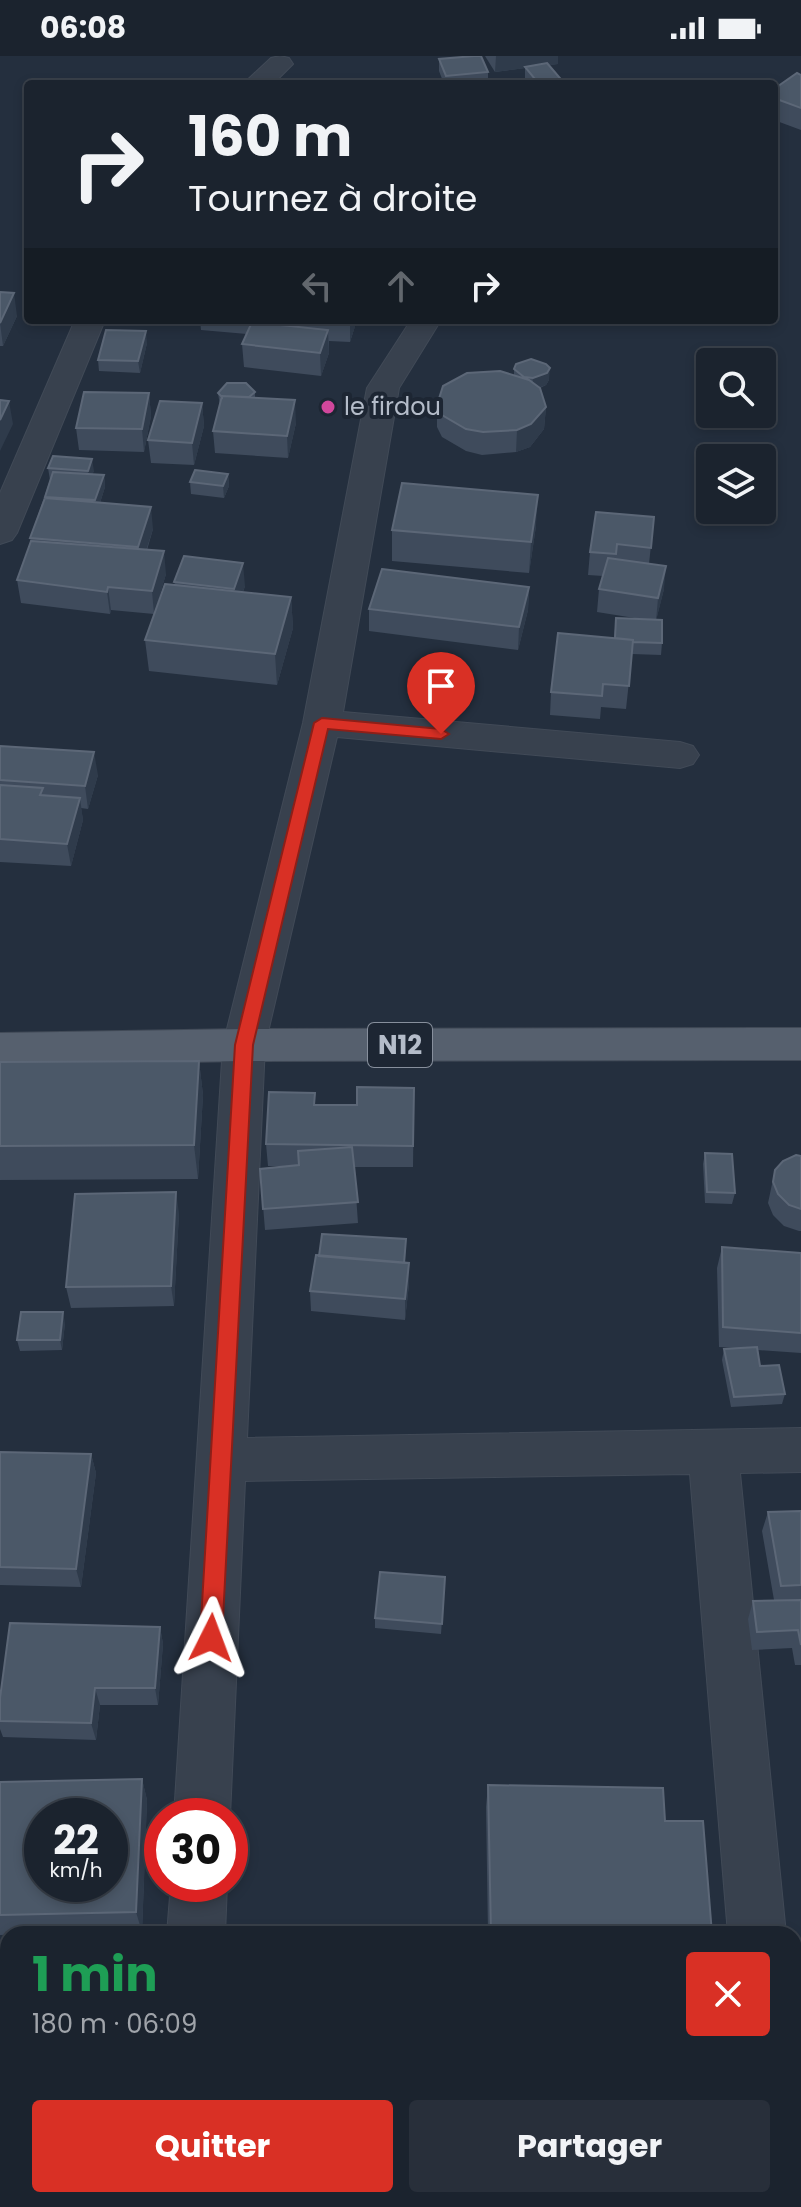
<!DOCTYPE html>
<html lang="fr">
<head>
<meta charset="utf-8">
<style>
  :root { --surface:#1b232e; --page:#282f3a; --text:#f1f3f6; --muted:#a0a4aa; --line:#39404a; --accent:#d93025 }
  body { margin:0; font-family:Poppins,sans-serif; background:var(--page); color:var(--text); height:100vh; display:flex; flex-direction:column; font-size:30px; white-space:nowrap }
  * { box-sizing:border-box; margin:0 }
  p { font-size:26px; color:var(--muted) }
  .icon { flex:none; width:44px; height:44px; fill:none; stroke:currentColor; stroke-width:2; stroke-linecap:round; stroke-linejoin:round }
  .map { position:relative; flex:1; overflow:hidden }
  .details { position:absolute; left:0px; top:1870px; width:802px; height:282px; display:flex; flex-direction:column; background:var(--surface); border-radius:24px 24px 0 0; box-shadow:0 4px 12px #0003,0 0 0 2px var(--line) }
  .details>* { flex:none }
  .hud { position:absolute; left:24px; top:24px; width:754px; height:244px; border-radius:8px; box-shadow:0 4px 12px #0003,0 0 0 2px var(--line); background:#1b232e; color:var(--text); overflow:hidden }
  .controls { position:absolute; left:696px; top:292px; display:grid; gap:16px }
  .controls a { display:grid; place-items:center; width:80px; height:80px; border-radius:8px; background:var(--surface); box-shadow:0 4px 12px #0003,0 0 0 2px var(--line); font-size:40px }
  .speed { position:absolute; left:24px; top:1742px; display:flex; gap:16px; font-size:40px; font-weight:700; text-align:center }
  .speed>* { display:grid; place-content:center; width:104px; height:104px; border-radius:50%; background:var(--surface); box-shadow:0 4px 12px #0003,0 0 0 2px var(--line); line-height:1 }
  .speed small { font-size:20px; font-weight:400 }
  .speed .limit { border:12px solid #d22; background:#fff; color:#111 }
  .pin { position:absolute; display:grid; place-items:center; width:68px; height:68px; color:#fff; margin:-82px -34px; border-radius:50% 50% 50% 0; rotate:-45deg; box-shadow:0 0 8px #0007 }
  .pin .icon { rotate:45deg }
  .me { position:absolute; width:88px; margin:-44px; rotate:3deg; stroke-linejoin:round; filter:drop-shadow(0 0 6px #0008) }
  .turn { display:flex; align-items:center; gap:28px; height:168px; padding:0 32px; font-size:36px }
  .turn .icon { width:104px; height:104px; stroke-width:2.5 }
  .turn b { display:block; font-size:56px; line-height:68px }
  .lanes { display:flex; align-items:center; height:76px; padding:0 32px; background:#0003; justify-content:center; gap:40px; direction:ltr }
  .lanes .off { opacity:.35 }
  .round { display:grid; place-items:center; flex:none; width:84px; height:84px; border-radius:8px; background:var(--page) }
  .head { display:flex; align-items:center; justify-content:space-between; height:136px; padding:0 32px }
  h1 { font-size:48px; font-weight:700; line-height:60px; color:#1e9e55 }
  .button { display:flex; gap:16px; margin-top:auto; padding:16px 32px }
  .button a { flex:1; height:92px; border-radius:8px; background:var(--accent); color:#fff; font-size:32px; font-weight:700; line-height:92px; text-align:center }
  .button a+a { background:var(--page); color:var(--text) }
  .status { display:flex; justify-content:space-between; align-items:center; height:56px; padding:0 40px; background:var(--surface); direction:ltr }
  .status svg { height:22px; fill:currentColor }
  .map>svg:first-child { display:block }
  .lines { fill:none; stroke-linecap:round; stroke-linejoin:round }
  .minor-casing { stroke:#414a57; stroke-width:2 }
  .primary-casing { stroke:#414a57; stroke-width:2 }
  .minor { fill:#38414e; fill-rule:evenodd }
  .primary { fill:#56606e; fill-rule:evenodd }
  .wall { fill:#3f4b5c }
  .shaded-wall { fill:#2f3b4b }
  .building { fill:#4b5868; stroke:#5c6777; stroke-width:2; fill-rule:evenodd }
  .route { fill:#d93025; stroke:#8d1f18; stroke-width:2 }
  .hotel-dot { fill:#d1479c; stroke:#1d2633; stroke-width:3 }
  .labels { text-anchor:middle; stroke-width:8; stroke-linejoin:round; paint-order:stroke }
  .far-poi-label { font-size:24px; fill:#b4bcc9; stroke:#1d2633; text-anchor:start }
  .shield { fill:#1d2633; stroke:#878f9c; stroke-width:2 }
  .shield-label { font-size:26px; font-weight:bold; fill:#b4bcc9 }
</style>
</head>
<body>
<div class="status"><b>06:08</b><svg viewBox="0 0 49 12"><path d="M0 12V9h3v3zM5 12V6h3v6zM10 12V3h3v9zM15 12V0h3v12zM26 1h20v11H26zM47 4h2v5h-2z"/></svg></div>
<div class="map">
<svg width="801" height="2151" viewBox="0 0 801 2151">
  <rect width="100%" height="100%" fill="#242f3e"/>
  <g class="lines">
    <g class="minor-casing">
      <path id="minor" d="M280,0l9,2 4,6 -20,20h-30l28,-26z
        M75,264h30l-88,213 -5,7 -12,4v-51z
        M411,264h30l-42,68 -56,324 337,30 13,4 6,9 -6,9 -13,4 -343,-31 -72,308 -18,393 554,-10v44l-61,1 46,461h-58l-38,-460 -445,7 -15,335h-56l49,-771 80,-322 64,-335z
        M171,1828h56l-2,50h-58z
        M794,2119l7,3v29h-50l-1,-7h44z
        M151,2144h62v7h-62z"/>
    </g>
    <g class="primary-casing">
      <path id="primary" d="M801,972v32l-557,1 -244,4v-32l244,-4z"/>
    </g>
    <use href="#minor" class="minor"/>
    <use href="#primary" class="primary"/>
  </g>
  <path class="wall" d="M485,0h73v8l-9,1 16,19h-36l-4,-6v-10l-30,4z
    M439,3l49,13v11l-44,1 -5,-13z
    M801,19v55l-27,-10v-31z
    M0,236l17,24 -14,30h-3z
    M200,264h157l-7,22 -21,-1v12l-8,23 -77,-9 -2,-23 5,-10 -46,-4z
    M147,287l-7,30 -41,-2 -1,-11z
    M514,313l35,11 -3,5 -6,3 6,19 -2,22 -14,18 -14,5 -34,3 -16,-4 -24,-14 -5,-10v-22l77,-30z
    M255,336v6l41,25 -8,35 -73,-5 -2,-22 7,-25 -2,-13z
    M149,337l2,23 -7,36 -65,-2 -3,-22z
    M202,347l2,23 -10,39 -43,-2 -3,-23z
    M48,412l46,3 -2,3 12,1 1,12 -5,16 53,26 -6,21 19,24 -12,40 -43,-4 -1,4 -89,-11 -4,-23 14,-37 -1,-5 20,-58z
    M228,418l1,12 -5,12 -33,-4 -1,-12z
    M654,461l-5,47 15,25 -8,31 6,23 -1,12 -29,-1 -6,55 -25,-2 -1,12 -50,-4 1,-23 63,-54 2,-20 31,2 -50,-8 2,-23 4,-13 -15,-1 2,-23z
    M536,470l-7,47 -137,-12v-31z
    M174,526l71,4 -2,6 48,5 2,31 -16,57 -128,-14 -4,-31 30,-55z
    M529,531l-1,23 -10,40 -149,-19v-22z
    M0,690l98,29 -10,34 -7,-1 2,12 -12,46 -71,-4z
    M199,1005l4,34 -5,84 -198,1v-118z
    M414,1032l-1,79h-59l4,56 -93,7 -5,-61 33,-3h-25l-2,-22 49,-39h42z
    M705,1097l30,40 -3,11 -27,-1 -2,-39z
    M801,1100v75h-2l-15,-5 -11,-11 -5,-12 7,-33z
    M179,1157l-5,93 -103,2 -5,-21z
    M406,1183l-1,24 4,21 -4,36 -94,-9 -1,-20 9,-35z
    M722,1191l79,6v100l-43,-3 2,16 25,28 -3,10 -51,3 -9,-47 2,-11 14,-1 -19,-1 -2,-79z
    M65,1267l-3,27 -42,1 -3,-11z
    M0,1396l91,2 5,19 -15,114 -81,-2z
    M801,1455v154h-6l-3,-17 -40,2 -4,-31 5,-18 21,-1 -12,-69 6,-19z
    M445,1521l-4,57 -66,-6v-10z
    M160,1571l3,17 -5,61h-58l-4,35 -93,-3 -3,-8v-31z
    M142,1723l5,21 -5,132 -142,3v-153z
    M488,1729l177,36 47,113h-224l-2,-127z
    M8,2144h33l-1,7h-40z"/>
  <path class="shaded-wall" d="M496,0h62v8l-63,8z
    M14,237l3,23 -14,30 -3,-23z
    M350,264h7l-7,22z
    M328,274l1,23 -8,23 -1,-23z
    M146,275l1,12 -7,30 -2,-12z
    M550,312l-1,12 -3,5 -14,5 1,-12z
    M149,337l2,23 -7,36 -2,-23z
    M295,344l1,23 -8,35 -1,-22z
    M9,345l4,23 -13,27v-31z
    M202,347l2,23 -10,39 -2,-22z
    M546,351l-2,22 -14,18 -14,5 1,-22z
    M92,403l2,12 -5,12 -1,-12z
    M228,418l1,12 -5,12 -1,-12z
    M104,419l1,12 -8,25 -2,-12z
    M538,439l-2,31 -7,47 2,-31z
    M151,451l2,22 -13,40 -2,-22z
    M164,495l2,23 -12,40 -2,-23z
    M243,507l2,23 -9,25 -2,-22z
    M666,510l-2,23 -8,32 2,-23z
    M108,531l3,23 -1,4 -3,-22z
    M529,531l-1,23 -10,40 1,-23z
    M291,541l2,31 -16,57 -2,-31z
    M94,696l4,23 -10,34 -3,-23z
    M80,742l3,22 -12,46 -4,-22z
    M199,1005l4,34 -5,84 -4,-34z
    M176,1136l3,21 -5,93 -3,-20z
    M409,1207v21l-4,36v-21z
    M63,1256l2,11 -3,27 -2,-10z
    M91,1398l5,19 -15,114 -5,-18z
    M160,1571l3,17 -5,61 -3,-17z
    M95,1632l5,17 -4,35 -5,-17z
    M142,1723l5,21 -5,132 -6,-20z
    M33,2144h8l-1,7h-3z"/>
  <path class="building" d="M474,0h7l7,16 -42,4 -7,-17z
    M547,7l18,21h-26l-14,-17z
    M797,17l4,2v33l-27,-10v-9z
    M0,236l14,1 -14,30z
    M252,266l76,8 -8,23 -78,-9z
    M106,274l40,1 -8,30 -40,-1z
    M531,303l15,5 4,4 -3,5 -14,5 -9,-1 -10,-8 2,-5z
    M500,315l29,9 11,8 6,19 -15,17 -14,6 -34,2 -17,-3 -24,-14 -5,-10 6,-19 24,-13z
    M227,327h19l9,9 -6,5 -27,-1v1l-4,-4z
    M84,336l65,1 -7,36 -66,-1z
    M222,340l73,4 -8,36 -74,-5z
    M0,344l9,1 -9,19z
    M160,345l42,2 -10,40 -44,-3z
    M53,400l39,3 -4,12 -40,-3z
    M195,414l33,4 -5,12 -33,-4z
    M53,416l51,3 -9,25 -50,-3z
    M402,427l136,12 -7,47 -139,-12z
    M45,442l106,9 -13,40 -108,-9z
    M596,456l58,5 -3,31 -34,-4 -1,10 -26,-2z
    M31,485l133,10 -12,40 -44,-4 -1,5 -90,-12z
    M184,500l59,7 -9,26 -60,-7z
    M608,502l58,8 -8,32 -59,-9z
    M382,513l147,18 -10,40 -150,-18z
    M165,528l126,13 -16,57 -130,-14z
    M616,562l46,2v23l-29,-1v-2l-18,-2z
    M558,577l75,7 -4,46 -26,-2 -1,12 -51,-4z
    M0,690l94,6 -9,34 -85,-6z
    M0,729l43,3 -3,7 40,3 -13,46 -67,-5z
    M199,1005l-5,84 -194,1v-84z
    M357,1031l57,1 -1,58 -147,-2 3,-52 46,1 -1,12h43z
    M352,1091l6,55 -95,7 -3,-40 39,-4 -1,-14z
    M705,1097l27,1 3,39 -28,-1z
    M796,1099l5,1v53l-12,-4 -11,-11 -5,-12 2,-12 8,-9z
    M176,1136l-5,94 -105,1 9,-93z
    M322,1178l84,5 -2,24 -85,-7z
    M722,1191l79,6v80l-78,-6z
    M316,1199l93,8 -4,36 -95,-8z
    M21,1256h42l-3,28h-43z
    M757,1291l3,19 19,-1 6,29 -51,3 -10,-48z
    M0,1396l91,2 -15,115 -76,-2z
    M801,1455v74l-20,1 -13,-74z
    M380,1516l65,5 -3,47 -67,-6z
    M801,1544v45l-3,-15 -41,2 -4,-31z
    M10,1567l150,4 -5,61h-60l-4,35 -91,-2v-23z
    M142,1723l-6,133 -136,3v-133zM42,1760h68v68h-68z
    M488,1729l175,3 2,33h38l9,113h-221z
    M0,2118h8v26l-1,7h-7z"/>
  <path class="route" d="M322,662l119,11 8,5 -8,5 -113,-10 -75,316 -31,593 -3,7 -8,3 -7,-3 -4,-7 35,-593 79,-322z"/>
  <circle class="hotel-dot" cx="328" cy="351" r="8"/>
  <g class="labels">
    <g class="far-poi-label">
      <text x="344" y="359">le firdou</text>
    </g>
    <rect class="shield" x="368" y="967" width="64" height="44" rx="6"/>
    <g class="shield-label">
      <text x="400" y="998">N12</text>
    </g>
  </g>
</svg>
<div class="controls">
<a><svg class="icon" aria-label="search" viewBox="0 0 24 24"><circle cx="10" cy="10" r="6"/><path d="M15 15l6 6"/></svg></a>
<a><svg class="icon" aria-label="layers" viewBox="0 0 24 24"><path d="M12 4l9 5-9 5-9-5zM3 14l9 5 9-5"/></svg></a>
</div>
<div class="speed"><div>22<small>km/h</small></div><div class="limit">30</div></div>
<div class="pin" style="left:441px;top:678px;background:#d93025"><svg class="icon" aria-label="arrive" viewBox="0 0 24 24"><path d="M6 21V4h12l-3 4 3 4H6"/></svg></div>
<svg class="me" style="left:211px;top:1582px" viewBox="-20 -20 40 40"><path d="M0-17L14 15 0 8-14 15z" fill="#d93025" stroke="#fff" stroke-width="4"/></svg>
<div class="hud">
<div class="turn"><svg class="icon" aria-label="right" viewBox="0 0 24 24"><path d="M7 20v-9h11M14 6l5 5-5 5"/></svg><div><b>160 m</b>Tournez à droite</div></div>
<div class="lanes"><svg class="icon off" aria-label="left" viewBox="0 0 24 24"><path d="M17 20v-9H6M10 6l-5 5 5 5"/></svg><svg class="icon off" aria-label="ahead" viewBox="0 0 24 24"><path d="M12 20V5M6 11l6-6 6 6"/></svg><svg class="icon" aria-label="right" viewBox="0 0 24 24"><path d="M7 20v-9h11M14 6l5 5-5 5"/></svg></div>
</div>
<section class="details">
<div class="head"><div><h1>1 min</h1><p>180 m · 06:09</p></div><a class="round" style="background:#d93025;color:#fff"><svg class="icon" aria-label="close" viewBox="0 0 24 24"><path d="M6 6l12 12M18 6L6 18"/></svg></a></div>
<div class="button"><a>Quitter</a><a>Partager</a></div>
</section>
</div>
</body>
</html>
